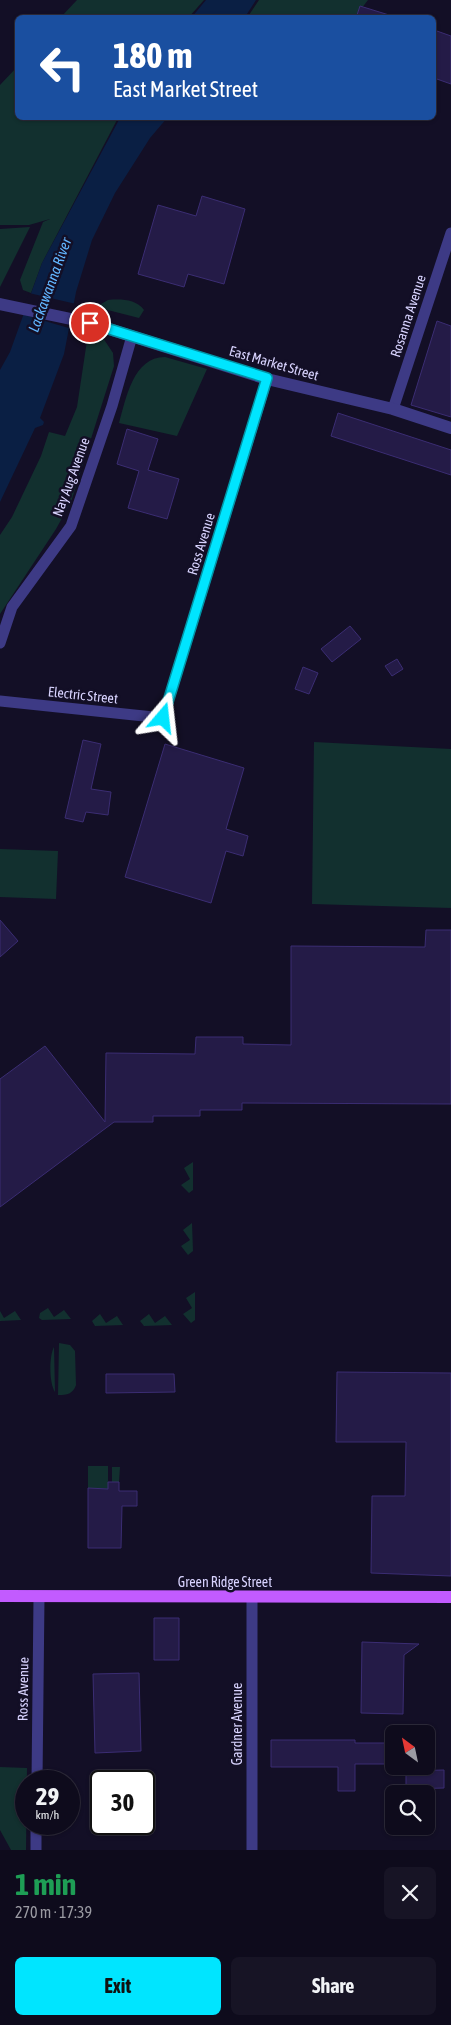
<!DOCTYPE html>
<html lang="en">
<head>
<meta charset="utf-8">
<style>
  :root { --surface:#0e0b1c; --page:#171425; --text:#f1f3f6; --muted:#9b9ba3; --line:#2e2b3b; --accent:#00e5ff }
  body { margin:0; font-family:"Asap Condensed",sans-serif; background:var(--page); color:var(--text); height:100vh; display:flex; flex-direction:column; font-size:19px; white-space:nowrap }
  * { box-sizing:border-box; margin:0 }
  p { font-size:16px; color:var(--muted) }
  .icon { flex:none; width:28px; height:28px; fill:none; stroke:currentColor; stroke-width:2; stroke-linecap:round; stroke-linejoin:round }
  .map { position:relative; height:1850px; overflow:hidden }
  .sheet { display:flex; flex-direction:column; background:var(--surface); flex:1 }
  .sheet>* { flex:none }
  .banner { position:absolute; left:15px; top:15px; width:421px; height:105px; border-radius:8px; box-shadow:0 1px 4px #0004,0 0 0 1px var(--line); background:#1a4fa0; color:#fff; overflow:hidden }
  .needle { width:32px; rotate:327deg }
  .tools { position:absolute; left:385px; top:1725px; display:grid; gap:10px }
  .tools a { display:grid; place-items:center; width:50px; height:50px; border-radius:8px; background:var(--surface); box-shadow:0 1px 4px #0004,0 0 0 1px var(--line); font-size:25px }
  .speed { position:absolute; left:15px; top:1770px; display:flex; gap:10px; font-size:25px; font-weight:700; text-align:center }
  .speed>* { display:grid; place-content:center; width:65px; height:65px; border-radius:50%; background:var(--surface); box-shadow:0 1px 4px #0004,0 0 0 1px var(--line); line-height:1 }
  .speed small { font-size:12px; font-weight:400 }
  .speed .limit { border:2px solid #111; border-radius:8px; background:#fff; color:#111 }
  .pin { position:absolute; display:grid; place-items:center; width:42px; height:42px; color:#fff; margin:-21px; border:2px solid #fff; border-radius:50%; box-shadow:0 1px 5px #0007 }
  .me { position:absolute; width:55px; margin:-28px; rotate:17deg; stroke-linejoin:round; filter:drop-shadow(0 0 4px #0008) }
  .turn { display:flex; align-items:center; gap:18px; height:105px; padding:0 15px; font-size:22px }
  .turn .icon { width:65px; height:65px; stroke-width:2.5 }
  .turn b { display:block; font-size:35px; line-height:42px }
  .round { display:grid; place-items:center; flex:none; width:52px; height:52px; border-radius:8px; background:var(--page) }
  .summary { display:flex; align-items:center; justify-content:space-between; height:85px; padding:0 15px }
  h1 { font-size:30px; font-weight:700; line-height:38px; color:#1e9e55 }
  .action { display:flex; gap:10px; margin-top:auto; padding:10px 15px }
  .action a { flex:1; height:58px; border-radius:8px; background:var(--accent); color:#111; font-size:20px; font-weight:700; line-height:58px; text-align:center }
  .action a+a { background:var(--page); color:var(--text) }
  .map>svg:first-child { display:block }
  .green { fill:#12302f }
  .water { fill:#0a1f44 }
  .pier { fill:#130f26 }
  .building { fill:#241b47; stroke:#3b2d73 }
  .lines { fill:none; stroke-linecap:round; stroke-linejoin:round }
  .minor { stroke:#3d3a85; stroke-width:11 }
  .tertiary { stroke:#3d3a85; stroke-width:12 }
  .primary { stroke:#c25bff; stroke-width:12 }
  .route-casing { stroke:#0095a6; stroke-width:12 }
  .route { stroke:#00e5ff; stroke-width:9 }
  .labels { text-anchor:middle; stroke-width:5; stroke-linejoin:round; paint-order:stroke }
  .street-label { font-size:14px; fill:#d9d4ff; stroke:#130f26 }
  .water-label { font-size:15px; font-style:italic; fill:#62b6ff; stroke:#130f26 }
</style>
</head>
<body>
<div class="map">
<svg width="451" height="1850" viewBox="0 0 451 1850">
  <rect width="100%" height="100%" fill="#130f26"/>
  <path class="green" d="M77,0h127l-15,17h-128z
    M259,0h109l-13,17h-54l1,-2 -4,2 -51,1z
    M17,67l1,51h100l-76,145 -11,30 -8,-3 -3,-10 23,-58 7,-3 -21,6h-29v-140z
    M30,227l-30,60v-58z
    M108,300c13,-1 28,-1 36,10l-5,8 -43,-11z
    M88,334l15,4 10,15 1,13 -43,136 -15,27 -56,85v-79l12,-18 29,-61 8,-24 16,4 12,-29z
    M165,357l42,12 -30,67 -58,-13c7,-24 14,-66 46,-66z
    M314,742l137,7v159l-139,-4z
    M0,849l58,2 -2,48 -56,-2z
    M193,1162v28l-4,3 -8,-8 9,-6 -6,-11z
    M192,1223l1,28 -5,4 -7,-9 9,-6 -7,-10z
    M195,1292v28l-4,3 -8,-9 9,-6 -6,-10z
    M48,1308l6,9 10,-7 7,9 -29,1 -3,-2 1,-5z
    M0,1311l4,7 11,-7 6,9 -21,1z
    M100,1314l6,9 11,-7 6,9 -28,1 -3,-5z
    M149,1314l6,9 10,-7 7,9 -28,1 -4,-5z
    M59,1343l11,2 5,6 1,34c-3,9 -9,10 -18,10z
    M54,1347l1,45c-6,-9 -6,-36 -1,-45z
    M88,1466h20v23l-20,-1z
    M112,1467h8l-1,15h-7z
    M0,1767l27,1 -1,82h-15l-11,-20z"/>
  <path class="water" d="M206,0h50l-11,17h-53z
    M120,118h47l-17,20 -35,55 -23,47 -16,52 -12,62 -24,64 4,4 -1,3 -8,3 -35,74v-132l10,-18 32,-89z"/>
  <path class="pier" d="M29,293l47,11 -4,25 -51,-15z"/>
  <path class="building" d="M360,6l29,9v3h-33z
    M434,30l17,6v48l-17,-6z
    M202,196l43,13 -21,75 -36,-10 -4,13 -46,-13 20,-69 38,11z
    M437,321l14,5v91l-40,-12z
    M338,413l113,37v25l-120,-39z
    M127,429l31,10 -10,31 31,9 -12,40 -39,-11 11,-37 -22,-7z
    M350,626l11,13 -29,23 -11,-13z
    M397,659l6,10 -11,7 -7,-10z
    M303,667l15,6 -9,21 -14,-5z
    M83,740l18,4 -10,45 20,3 -3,23 -22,-3 -3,10 -18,-4z
    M165,744l79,24 -18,61 22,7 -5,20 -17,-5 -15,52 -86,-26z
    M0,920l18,21 -18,16z
    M426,930h25v174l-209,-1v7h-42v6h-47v6h-39l-114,85v-128l45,-33 60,76 1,-69 89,1 1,-17h47v7l48,1v-99l134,1z
    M337,1372l114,1v203l-80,-3 1,-77h33l1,-54h-70z
    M106,1374h68l1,18 -69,1z
    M108,1482h11v9h18v15h-15l-1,42h-33v-60l20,1z
    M154,1618h25v42h-25z
    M362,1642l57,2 -15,11 -1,59 -42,-1z
    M139,1673l2,78 -46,2 -2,-79z
    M271,1740h84v3h39v21h-39v27h-17v-24h-67z
    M444,1770v18l-38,1v-18z"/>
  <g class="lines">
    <path class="minor" d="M393,409l58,-176
      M0,643l12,-36 59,-81 41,-120 20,-70
      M0,701l163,17 104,-339
      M37,1781l2,-183
      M36,1850v-26
      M252,1850v-253"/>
    <path class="tertiary" d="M0,304l90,19 177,56 126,30 58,19"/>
    <path class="primary" d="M0,1596l451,1"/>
  </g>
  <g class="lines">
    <g class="route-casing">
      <path id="route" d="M90,323l177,55 -104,340"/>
    </g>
    <use href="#route" class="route"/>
  </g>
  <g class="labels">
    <g class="street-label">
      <text transform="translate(408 316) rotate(-72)" y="5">Rosanna Avenue</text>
      <text transform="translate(274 363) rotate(16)" y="5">East Market Street</text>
      <text transform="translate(71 477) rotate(-70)" y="5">Nay Aug Avenue</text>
      <text transform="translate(201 544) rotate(-73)" y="5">Ross Avenue</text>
      <text transform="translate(83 695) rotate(6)" y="5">Electric Street</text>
      <text x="225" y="1587">Green Ridge Street</text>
      <text transform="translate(23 1689) rotate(-89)" y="5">Ross Avenue</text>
      <text transform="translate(237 1724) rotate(-90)" y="5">Gardner Avenue</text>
    </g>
    <g class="water-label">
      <text transform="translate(50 285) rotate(-70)" y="5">Lackawanna River</text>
    </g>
  </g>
</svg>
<div class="tools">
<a><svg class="needle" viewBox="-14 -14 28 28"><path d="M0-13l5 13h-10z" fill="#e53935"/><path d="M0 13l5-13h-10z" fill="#9b9ba3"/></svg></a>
<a><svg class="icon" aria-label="search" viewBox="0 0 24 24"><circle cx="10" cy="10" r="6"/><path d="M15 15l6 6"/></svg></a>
</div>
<div class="speed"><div>29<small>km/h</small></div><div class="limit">30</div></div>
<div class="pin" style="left:90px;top:323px;background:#d93025"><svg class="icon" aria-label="arrive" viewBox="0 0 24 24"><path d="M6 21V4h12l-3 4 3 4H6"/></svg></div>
<svg class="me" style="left:163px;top:718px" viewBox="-20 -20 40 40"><path d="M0-17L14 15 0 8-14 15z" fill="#00e5ff" stroke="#fff" stroke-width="4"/></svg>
<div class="banner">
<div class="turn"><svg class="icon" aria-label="left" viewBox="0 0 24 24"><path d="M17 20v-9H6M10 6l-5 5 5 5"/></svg><div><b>180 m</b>East Market Street</div></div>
</div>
</div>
<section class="sheet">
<div class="summary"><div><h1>1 min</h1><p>270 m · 17:39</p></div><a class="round"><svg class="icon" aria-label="close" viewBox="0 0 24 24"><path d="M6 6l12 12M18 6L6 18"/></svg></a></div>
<div class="action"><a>Exit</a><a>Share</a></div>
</section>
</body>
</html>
